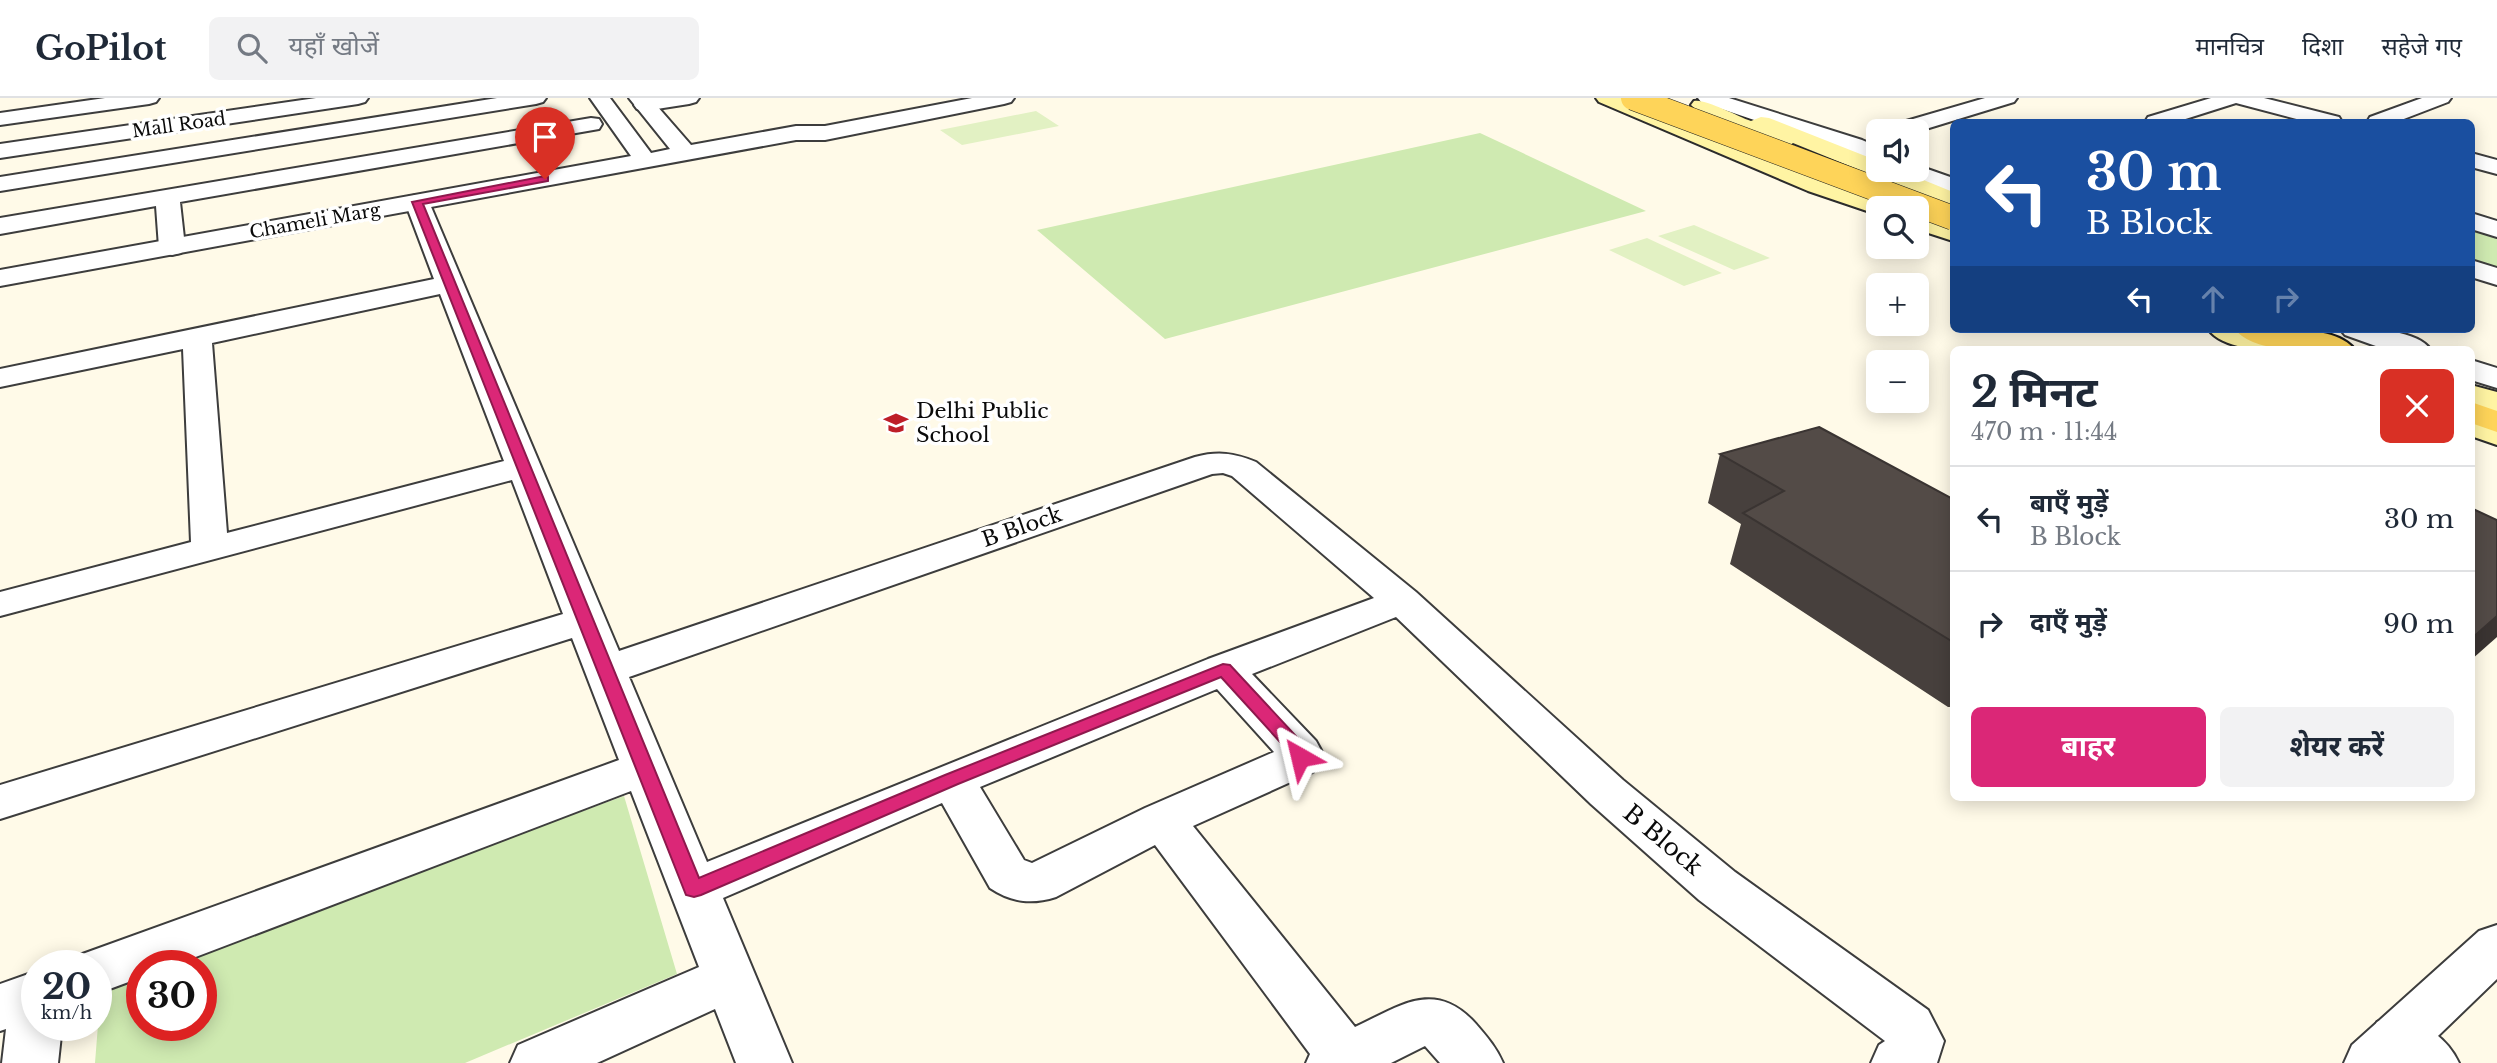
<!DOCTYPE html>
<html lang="hi">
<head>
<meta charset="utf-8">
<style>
  :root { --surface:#fff; --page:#f2f2f3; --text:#1f2937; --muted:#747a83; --line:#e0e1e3; --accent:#db2777 }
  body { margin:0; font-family:"Libre Baskerville","Noto Sans Devanagari",serif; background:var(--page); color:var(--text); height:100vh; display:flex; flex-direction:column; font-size:26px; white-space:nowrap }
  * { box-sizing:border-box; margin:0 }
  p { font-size:23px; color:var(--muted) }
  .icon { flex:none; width:38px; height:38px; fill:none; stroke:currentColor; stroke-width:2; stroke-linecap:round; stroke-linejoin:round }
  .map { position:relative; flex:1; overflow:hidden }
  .details { position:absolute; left:1950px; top:248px; width:525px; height:455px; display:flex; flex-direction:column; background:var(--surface); border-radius:10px; box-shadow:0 4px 18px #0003 }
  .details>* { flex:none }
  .banner { position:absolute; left:1950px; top:21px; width:525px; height:214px; border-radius:10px; box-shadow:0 4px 18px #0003; background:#1a4fa0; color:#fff; overflow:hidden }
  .controls { position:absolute; left:1866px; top:21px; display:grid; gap:14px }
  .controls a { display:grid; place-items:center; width:63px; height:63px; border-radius:10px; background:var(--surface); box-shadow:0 4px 18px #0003; font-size:35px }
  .speed { position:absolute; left:21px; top:852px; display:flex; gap:14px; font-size:35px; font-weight:700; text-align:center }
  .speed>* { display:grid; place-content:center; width:91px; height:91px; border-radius:50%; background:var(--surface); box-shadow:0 4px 18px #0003; line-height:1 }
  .speed small { font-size:18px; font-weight:400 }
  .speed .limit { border:10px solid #d22; background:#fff; color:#111 }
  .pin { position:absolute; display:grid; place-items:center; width:60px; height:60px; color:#fff; margin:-72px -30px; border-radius:50% 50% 50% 0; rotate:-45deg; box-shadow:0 0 7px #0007 }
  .pin .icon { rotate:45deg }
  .me { position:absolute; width:77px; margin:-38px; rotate:323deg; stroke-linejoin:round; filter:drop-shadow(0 0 5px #0008) }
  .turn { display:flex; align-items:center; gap:24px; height:147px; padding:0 21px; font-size:32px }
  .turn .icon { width:91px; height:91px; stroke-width:2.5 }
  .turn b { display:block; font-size:49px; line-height:60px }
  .lanes { display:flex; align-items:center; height:66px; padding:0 21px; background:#0003; justify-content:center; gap:35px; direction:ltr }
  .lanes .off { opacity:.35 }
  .round { display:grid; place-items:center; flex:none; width:74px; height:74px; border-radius:10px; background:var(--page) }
  .summary { display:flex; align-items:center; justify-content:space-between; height:119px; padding:0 21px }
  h1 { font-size:42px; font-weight:700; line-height:52px }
  .action { display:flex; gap:14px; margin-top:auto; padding:14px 21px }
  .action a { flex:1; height:80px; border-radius:10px; background:var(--accent); color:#fff; font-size:28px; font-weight:700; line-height:80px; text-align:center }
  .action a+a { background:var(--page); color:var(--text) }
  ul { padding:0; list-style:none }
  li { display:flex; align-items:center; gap:21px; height:105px; padding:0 21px; border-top:2px solid var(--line) }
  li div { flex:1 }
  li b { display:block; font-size:26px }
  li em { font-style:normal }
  header { display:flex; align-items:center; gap:42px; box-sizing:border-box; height:98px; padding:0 35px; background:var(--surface); border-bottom:2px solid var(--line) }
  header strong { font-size:33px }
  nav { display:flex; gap:38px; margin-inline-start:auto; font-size:24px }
  .search { width:490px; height:63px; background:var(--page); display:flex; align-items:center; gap:18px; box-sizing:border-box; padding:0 24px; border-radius:10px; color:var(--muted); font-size:26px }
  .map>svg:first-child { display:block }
  .green { fill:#cfeab1 }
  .pitch { fill:#e2f1c3 }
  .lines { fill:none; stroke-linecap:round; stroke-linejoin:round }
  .minor-casing { stroke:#3d3d3d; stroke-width:4 }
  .tertiary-casing { stroke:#3d3d3d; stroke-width:4 }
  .secondary-casing { stroke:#2c2c2c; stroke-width:4 }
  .primary-casing { stroke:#1b1b1b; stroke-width:4 }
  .minor { fill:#fff; fill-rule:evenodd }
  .tertiary { fill:#fff; fill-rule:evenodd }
  .secondary { fill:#fff4a3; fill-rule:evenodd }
  .primary { fill:#fed459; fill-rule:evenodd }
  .primary-bridge-casing { stroke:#1b1b1b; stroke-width:25; stroke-linecap:butt }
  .primary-bridge { stroke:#fed459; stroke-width:24 }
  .wall { fill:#47403d }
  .shaded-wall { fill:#3a3432 }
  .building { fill:#534b47; stroke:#3a3432; stroke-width:2 }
  .route { fill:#db2777; stroke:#8e194d; stroke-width:2 }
  .labels { text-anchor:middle; stroke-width:7; stroke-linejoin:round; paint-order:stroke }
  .far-street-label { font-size:18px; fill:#0a0a0a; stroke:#fff }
  .poi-label { font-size:21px; fill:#0a0a0a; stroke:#fff; text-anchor:start }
  .street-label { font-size:21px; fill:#0a0a0a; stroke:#fff }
  .near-street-label { font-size:24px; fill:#0a0a0a; stroke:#fff }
</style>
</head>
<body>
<header>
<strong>GoPilot</strong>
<div class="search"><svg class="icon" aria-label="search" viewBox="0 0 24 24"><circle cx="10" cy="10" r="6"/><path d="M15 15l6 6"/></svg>यहाँ खोजें</div>
<nav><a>मानचित्र</a><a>दिशा</a><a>सहेजे गए</a></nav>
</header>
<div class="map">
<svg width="2497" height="965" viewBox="0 0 2497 965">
  <rect width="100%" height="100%" fill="#fffae8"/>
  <path class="green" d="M1480,35l166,78 -481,128 -128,-109z
    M2471,128l26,8v38l-26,-9z
    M624,698l53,178 -212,89h-370l6,-76 41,-15v54h59v-60h-43z"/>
  <path class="pitch" d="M1036,13l23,15 -97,19 -22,-15z
    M1694,127l76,33 -36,12 -76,-34z
    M1647,140l75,35 -38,13 -75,-36z"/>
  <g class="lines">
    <g class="minor-casing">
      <path id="minor" d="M105,0h54l-3,4 -7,2 -149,21v-12z
        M316,0h52l-3,4 -7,2 -358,54v-14z
        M497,0h49l-3,4 -7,2 -536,87v-14z
        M649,0h50l-3,4 -7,2 -45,7 -7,-2 -3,-4 3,-4z
        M1698,0h31l133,42 16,7v15l-177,-60z
        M1985,0h32l-3,4 -98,30 -30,-1 3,-5z
        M2211,0h53l75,19 3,5h-34l-72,-19 -60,19h-31l3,-5z
        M2422,0h29l-3,4 -52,20h-29l3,-5z
        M591,20l8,1 3,5 -3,5 -419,73 5,45 -4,6 -9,2 -9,-2 -4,-6 -3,-41 -156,28v-16z
        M2471,55l26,7v14l-26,-7z
        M1916,67l37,13v15l-51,-18 -4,-5h18z
        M417,97l9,2 3,5 190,449 576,-194c23,-6 39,-4 61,5l160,130 207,188 112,92 193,138 16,31 -7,22h-66l8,-18 6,-4 -186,-141 -108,-96 -195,-187 -144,57 64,67 6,11 -9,20 -120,54 162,201c45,-21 80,-49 121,-3 11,13 20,23 27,39h-63l-15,-17 -34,17h-85l4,-9 -155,-209 -99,52c-25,8 -45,5 -66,-9l-48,-85 -219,95 69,165h-56l-21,-54 -118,54h-87l8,-18 181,-78 -68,-176 -459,175h-30v11l-46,17v-28h-24l5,-10 542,-196 -47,-122 -572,181v-34l563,-171 -51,-134 -512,136v-24l191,-50 -8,-193 -183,38v-18l434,-90 -29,-77 3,-5zM440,196l64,167 -277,72 -15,-190zM1223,375l9,3 142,122 -166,61 -501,203 -78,-185 583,-203zM1217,591l57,63 -129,56 -113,55 -8,-3 -44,-73z
        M2471,115l26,8v16l-26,-8z
        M2471,162l26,8v17l-26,-8z
        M2340,231c25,0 76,-1 91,21h-44l-42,-15z
        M2471,262l26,8v20l-26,-8z
        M37,873v55h25l-4,37h-56l4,-34 -6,2v-47z
        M2397,917c27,9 50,22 62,48h-72l-10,-7 -8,-17 8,-17z"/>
    </g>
    <g class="tertiary-casing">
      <path id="tertiary" d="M590,0h20l41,55 19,-4 -41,-51h21l41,47 105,-19h29l147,-28h42l-3,4 -7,2 -179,36h-29l-796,146v-16l631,-114z
        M2497,827v54l-87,84h-66l8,-18 127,-114z"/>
    </g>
    <g class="secondary-casing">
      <path id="secondary" d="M1596,0h28l100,42 9,-4 33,6 -61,-24 -14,-13 3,-4c10,-3 43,15 57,20l10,-4 8,1 109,43v9h21l54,22v16l-160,-65 -13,9 -18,3 62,26 67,22 3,5h-16v6l-5,-1 -65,-22 -209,-89z
        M1916,115l37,11v17l-37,-12z
        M2208,231c25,0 69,-1 84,21 -24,0 -68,1 -84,-21z
        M2471,287l26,7v21l-26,-8z
        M2471,317l26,9v21l-26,-9z"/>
    </g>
    <g class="primary-casing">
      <path id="primary" d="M2235,231c30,0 101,-6 120,21 -30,0 -101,6 -120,-21z
        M2471,304l26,9v21l-26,-9z"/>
    </g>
    <use href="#minor" class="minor"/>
    <use href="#tertiary" class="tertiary"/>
    <use href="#secondary" class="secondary"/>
    <use href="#primary" class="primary"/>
    <g class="primary-bridge-casing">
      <path id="primary-bridge" d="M1633,0l320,120"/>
    </g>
    <use href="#primary-bridge" class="primary-bridge"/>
  </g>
  <path class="wall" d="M1720,356l233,45v208h-5l-218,-143 11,-40 -33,-21z"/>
  <path class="shaded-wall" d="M2497,518v21l-26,23v-21z"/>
  <path class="building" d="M1819,329l134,72v143l-210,-129 41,-22 -64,-37z
    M2471,410l26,12v96l-26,23z"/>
  <path class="route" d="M545,78l3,1v4l-125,23 276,674 246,-103 278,-111 7,1 77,83 3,9 -3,5h-13l-3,-8 -70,-77 -263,107 -257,111 -7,2 -8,-2 -274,-693z"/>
  <defs>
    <g id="school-bare" transform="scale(1.89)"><path d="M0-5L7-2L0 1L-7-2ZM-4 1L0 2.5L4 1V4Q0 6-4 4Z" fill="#be1e28" stroke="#fff" stroke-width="2.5" paint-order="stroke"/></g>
  </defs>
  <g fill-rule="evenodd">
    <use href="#school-bare" x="896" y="325"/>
  </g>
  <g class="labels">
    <g class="far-street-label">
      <text transform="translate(179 27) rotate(-8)" y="6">Mall Road</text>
      <text transform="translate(315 123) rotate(-10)" y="6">Chameli Marg</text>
    </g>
    <g class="poi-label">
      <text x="916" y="320">Delhi Public<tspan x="916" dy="24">School</tspan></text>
    </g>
    <g class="street-label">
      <text transform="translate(1022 429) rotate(-19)" y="7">B Block</text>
    </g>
    <g class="near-street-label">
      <text transform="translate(1663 742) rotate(40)" y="8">B Block</text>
    </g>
  </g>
</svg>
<div class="controls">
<a><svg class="icon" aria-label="sound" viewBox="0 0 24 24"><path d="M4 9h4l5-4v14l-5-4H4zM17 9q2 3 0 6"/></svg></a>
<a><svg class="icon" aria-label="search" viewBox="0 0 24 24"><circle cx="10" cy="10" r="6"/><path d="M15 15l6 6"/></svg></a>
<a>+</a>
<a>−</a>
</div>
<div class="speed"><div>20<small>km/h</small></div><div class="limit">30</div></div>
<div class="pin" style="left:545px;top:81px;background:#d93025"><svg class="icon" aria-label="arrive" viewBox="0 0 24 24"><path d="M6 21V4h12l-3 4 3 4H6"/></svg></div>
<svg class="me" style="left:1300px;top:659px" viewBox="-20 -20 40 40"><path d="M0-17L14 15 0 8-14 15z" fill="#db2777" stroke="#fff" stroke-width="4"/></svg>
<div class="banner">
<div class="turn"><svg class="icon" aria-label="left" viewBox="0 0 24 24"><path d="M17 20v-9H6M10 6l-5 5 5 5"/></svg><div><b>30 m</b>B Block</div></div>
<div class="lanes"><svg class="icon" aria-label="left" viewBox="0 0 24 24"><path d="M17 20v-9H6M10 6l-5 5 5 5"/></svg><svg class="icon off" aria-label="ahead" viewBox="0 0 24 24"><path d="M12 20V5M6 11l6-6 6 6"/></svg><svg class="icon off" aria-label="right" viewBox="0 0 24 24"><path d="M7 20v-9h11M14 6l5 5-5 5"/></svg></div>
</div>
<section class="details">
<div class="summary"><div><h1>2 मिनट</h1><p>470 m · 11:44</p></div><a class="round" style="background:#d93025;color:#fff"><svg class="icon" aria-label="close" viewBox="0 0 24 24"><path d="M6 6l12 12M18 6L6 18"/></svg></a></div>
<ul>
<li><svg class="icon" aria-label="left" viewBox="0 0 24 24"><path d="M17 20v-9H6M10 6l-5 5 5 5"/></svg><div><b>बाएँ मुड़ें</b><p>B Block</p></div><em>30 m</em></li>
<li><svg class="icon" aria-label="right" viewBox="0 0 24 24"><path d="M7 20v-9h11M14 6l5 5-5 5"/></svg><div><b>दाएँ मुड़ें</b></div><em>90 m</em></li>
</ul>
<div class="action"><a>बाहर</a><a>शेयर करें</a></div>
</section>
</div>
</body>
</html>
